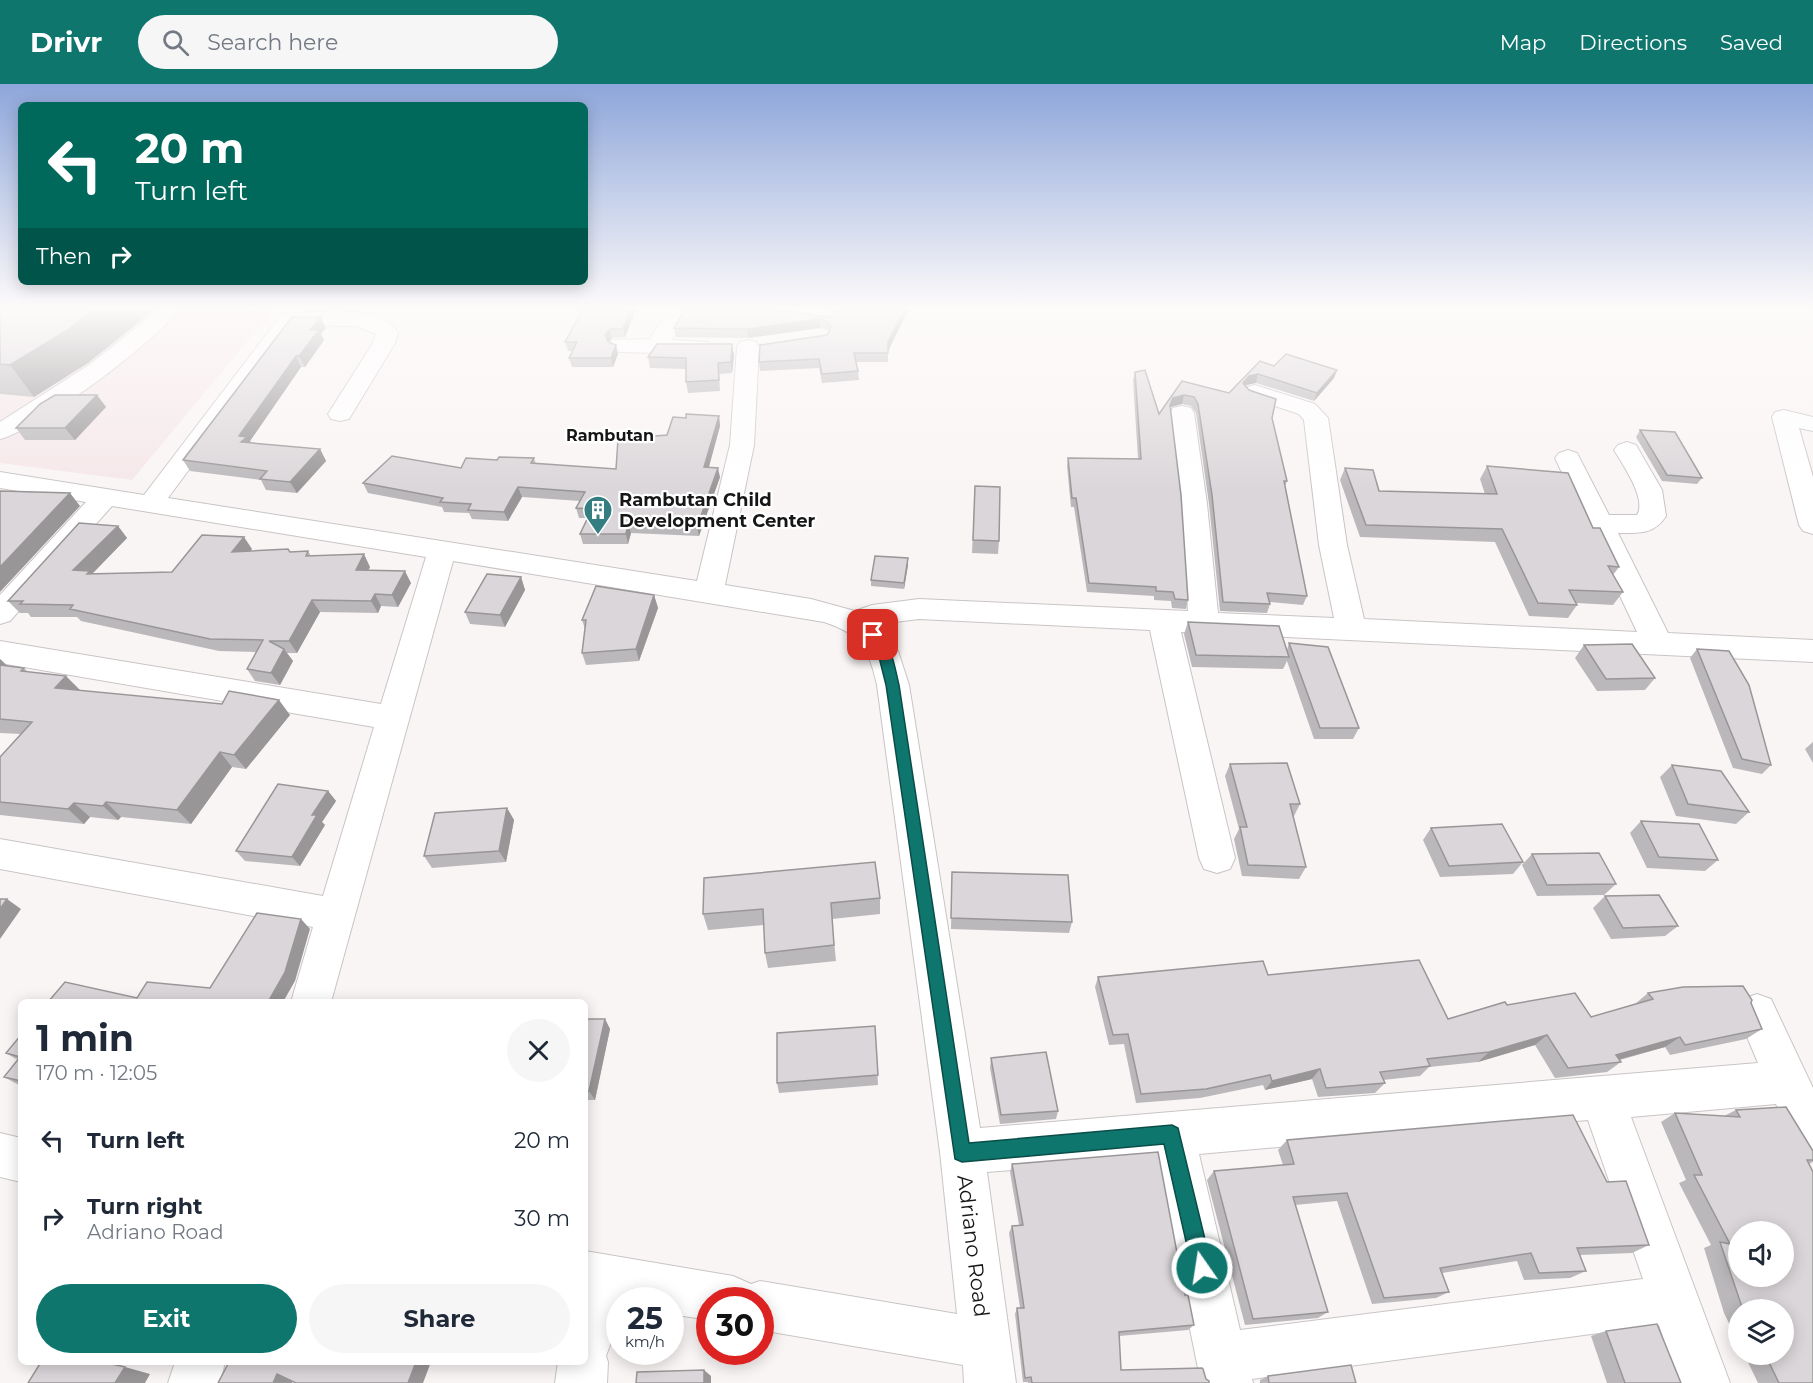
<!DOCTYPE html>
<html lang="en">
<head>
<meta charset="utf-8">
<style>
  :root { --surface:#fff; --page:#f6f6f7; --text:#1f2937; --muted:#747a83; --accent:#0f766e }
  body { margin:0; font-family:Montserrat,sans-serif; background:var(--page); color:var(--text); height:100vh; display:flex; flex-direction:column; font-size:22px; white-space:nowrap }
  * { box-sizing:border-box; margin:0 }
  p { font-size:20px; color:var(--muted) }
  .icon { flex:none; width:33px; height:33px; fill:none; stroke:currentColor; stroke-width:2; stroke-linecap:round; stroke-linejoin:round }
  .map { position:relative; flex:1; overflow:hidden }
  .sheet { position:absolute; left:18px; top:915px; width:570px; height:366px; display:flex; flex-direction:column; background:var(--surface); border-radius:9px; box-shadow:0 3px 15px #0003 }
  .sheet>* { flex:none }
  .banner { position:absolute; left:18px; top:18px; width:570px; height:183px; border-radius:9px; box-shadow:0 3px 15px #0003; background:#00695c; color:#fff; overflow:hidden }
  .buttons { position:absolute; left:1728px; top:1137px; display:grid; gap:12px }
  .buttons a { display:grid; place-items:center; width:66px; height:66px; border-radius:50%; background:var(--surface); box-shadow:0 3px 15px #0003; font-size:30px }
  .speed { position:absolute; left:606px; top:1203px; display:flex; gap:12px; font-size:30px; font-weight:700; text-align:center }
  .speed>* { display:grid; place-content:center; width:78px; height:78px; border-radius:50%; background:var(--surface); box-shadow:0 3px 15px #0003; line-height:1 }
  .speed small { font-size:15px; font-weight:400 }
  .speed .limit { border:9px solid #d22; background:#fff; color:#111 }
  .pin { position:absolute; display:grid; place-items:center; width:51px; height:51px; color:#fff; margin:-26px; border-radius:12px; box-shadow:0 3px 9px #0006 }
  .me { position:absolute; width:66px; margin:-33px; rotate:347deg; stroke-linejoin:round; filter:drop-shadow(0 0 4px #0008) }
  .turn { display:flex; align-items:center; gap:21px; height:126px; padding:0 18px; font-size:27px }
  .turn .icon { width:78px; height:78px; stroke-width:2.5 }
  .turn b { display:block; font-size:42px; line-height:51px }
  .then { display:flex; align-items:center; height:57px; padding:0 18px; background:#0003; gap:12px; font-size:22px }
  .round { display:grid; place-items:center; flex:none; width:63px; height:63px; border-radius:32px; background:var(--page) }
  .overview { display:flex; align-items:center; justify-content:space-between; height:102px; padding:0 18px }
  h1 { font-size:36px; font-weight:700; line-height:45px }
  .action { display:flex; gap:12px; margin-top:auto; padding:12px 18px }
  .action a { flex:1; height:69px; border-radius:36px; background:var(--accent); color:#fff; font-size:24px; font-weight:700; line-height:69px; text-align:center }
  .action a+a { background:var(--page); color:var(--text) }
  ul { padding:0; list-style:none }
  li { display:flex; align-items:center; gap:18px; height:78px; padding:0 18px }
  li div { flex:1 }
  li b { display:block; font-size:22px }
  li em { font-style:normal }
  header { display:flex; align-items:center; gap:36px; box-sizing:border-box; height:84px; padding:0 30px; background:var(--accent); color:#fff }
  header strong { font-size:28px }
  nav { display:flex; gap:33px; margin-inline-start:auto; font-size:21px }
  .search { width:420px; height:54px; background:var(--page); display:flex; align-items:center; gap:15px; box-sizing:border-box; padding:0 21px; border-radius:33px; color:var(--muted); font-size:22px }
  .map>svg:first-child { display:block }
  .built { fill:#f5e7e9 }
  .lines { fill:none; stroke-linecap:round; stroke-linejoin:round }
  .minor-casing { stroke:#c9c4c5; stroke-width:2 }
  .minor { fill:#fff; fill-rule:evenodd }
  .wall { fill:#bbb8bb }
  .shaded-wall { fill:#999698 }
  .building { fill:#dad6d9; stroke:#999698; stroke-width:1.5; fill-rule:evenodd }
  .route { fill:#0f766e; stroke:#0a4d48; stroke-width:1.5 }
  .labels { text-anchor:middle; stroke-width:4.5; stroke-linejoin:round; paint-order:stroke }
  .far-neighbourhood-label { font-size:16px; font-weight:bold; fill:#171616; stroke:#fff }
  .poi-label { font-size:18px; font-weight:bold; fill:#171616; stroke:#fff; text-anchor:start }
  .near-street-label { font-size:21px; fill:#171616; stroke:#fff }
</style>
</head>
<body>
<header>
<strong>Drivr</strong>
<div class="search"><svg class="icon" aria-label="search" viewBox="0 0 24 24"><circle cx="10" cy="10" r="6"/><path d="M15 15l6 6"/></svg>Search here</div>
<nav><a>Map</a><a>Directions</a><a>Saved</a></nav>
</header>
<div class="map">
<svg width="1813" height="1299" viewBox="0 0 1813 1299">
  <rect width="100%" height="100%" fill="#faf5f5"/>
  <path class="built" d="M0,225h274l-142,171 -132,-17z"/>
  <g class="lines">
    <g class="minor-casing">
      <path id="minor" d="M157,225h22c-22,32 -142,121 -179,130v-17l89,-57 52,-41z
        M669,225h21l-18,31 36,2 3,5 -3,5 -8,2 -80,-2 -8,-2 -3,-5 3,-5 38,-1z
        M313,228c26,-1 69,-4 85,20l-3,11 -46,76 -9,2 -9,-2 -3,-5 45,-71 3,-9 -21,-8 -59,-1 -128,173 529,83 33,-136 7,-98 3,-5 8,-2 8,2 3,5 -5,98 -29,140 86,14 44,12 17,-6 47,-6 269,12 -7,-107 -11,-91 3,-5 9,-2 9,2 3,5 13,91 11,109 116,5 -15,-73 -15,-125 -5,-6 -52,-17 -4,-5 4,-5 8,-2 60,19 13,14 19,127 17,74 273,13 -82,-174 4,-5 9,-3 9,3 32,62h28c10,-16 -14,-50 -23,-65l4,-5 9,-3 9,3 26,45 4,26c-12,19 -28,17 -48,17l50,100 145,7v22l-632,-30 54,226 -5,11 -13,4 -13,-4 -5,-11 -49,-228 -231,-11 -40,5 19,27 11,34 71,443 778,-65 -21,-50 6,-14 14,-5 14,5 42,89v71l-16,-6 -21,-49 -145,13 99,266h-52l-19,-58 -407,54 1,4h-52l-46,-225 -168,14 29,211h-52l-1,-18 -203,-35v-30h-50v20l-40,-6v-14h-50v5l-6,-1 -4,41 -4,11 2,6 -1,21h-52l3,-21h27v-111l148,25 18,8 9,-3 197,33 -17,-162 -63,-467c-8,-36 -16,-51 -53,-63l-371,-61 -122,441h-40l22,-75 -313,-58v-30l323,57 51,-169 -374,-64v-22l381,63 45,-147 -314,-51 -102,115 -10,3v-29l86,-93 -86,-14v-16l144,23 138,-181zM1588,1036l55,159 -403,51 -41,-176z
        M1784,326l29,7v14l-14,-3 14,49v57l-10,-3 -4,-6 -27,-108 3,-5z
        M0,1049l21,5v44l-21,-5z
        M175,1278h50l-5,21h-52z"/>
    </g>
    <use href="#minor" class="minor"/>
  </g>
  <path class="wall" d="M0,225h146l3,5 -61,49 -54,34 -34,-3z
    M583,225h53l-11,28 -13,1 -4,4 10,12 -5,13h-41l-3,-9 4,-7h-5l-3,-9z
    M821,225h88l-21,42v11h-32l2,9 1,9 -37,3 -3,-15 -59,3 -1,-9 68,-27 2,-3 -1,-2 -8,-2 -72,10 -72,-1 -2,-9 151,-11 9,-1 2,-2 -2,-3z
    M326,244l-5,6 3,6 -19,27h-4l-51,74 1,2 69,6 6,12 -29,32 -31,-3 -5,-10 -71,-9 -7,-11z
    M734,271l-2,18 -13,1 1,17 -32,2 -2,-11v-13l-36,-1 -2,-11z
    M1260,277l14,5 63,4 -3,8 -20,23 -58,-18 -10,2 -1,1 27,32 15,63 -2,5 22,110 -4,9 -33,-3v2l-3,9 -47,-2 -11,-107 -13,-91 -5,-7 -9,-2 -11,3 -1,1 18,192 -2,9 -14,-1 -1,-7 -17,-1v-4l-67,-4 -13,-85h-3l-4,-41 1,-8 70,1 -5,-79 2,-8 24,42 23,-33 47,12z
    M97,311l9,12 -31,33h-50l-9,-12z
    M719,332l1,10 -11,41 11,10 -21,59 -68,-3 -3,11h-45l-3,-10 7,-16h-8l-3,-10 4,-7 -58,-4 -14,24 -36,-2 -3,-6 -25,-1 -2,-5 -74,-14 -5,-10 98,-15 36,-8 37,-2 2,6 80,5 51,-34 19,-17z
    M1640,346l62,48 -5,6 -35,-3 -26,-44z
    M1487,382l106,62 26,39 -6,8 10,17 -10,13 -37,-2 1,2 -9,13 -39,-2 -34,-74 -135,-5 -20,-57 5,-12 34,23 106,3 -5,-15z
    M975,402l24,55 -1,13 -26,-1z
    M118,442l9,12 -35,36 80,-2 80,-23 -2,2 40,1 18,-1 3,5 59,11 -2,3 43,13 -13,24 -17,-1 -3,7 -58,-1 -23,41h-10l6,8 -13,24 -25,-4 -8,-12 9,-17 -37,-1 -138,-30 -4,-4h-46l-3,-4h-8l-12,-12z
    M908,474v7l-4,24 -33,-3v-6z
    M521,493l4,13 -20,37 -35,-3 -5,-12z
    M654,511l4,13 -19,53 -53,4 -4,-12 3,-24 -3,-9z
    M1188,538l99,28 2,-7 70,85 -6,11h-39l-27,-78 -4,8 -91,-2 -8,-33z
    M1584,561l71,33 -10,12 -48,1 -22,-33z
    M1697,565l74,116 -9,9 -29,-6 -43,-110z
    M0,575l8,7 16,2 4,4 52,18 210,25 -44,54 -14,-2 -41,57 -70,-7 -3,3 -28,-3 -6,7 -84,-9v-58l21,-23 -21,-1z
    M1813,658v21l-8,-14z
    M1230,680l70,40 -6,12h-1l13,51 -7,12 -57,-3 -8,-37 5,-10 -14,-53z
    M1672,681l77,47 -13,12 -60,-8 -16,-39z
    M328,707l8,10 -14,21 3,3 -25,41 -55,-5 -9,-10z
    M507,724l7,12 -8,42 -74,6 -8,-12z
    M1641,737l77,39 -13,11 -58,-3 -17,-35z
    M1431,744l92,34 -10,12 -73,3 -17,-37z
    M1532,770l84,30 -12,11 -67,1 -15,-31z
    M952,788l120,50 -3,11 -118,-4z
    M1605,812l73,30 -13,10 -54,3 -18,-31z
    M880,814v16l-48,5 4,42 -68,7 -3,-15 -1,-28 -56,5 -5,-16z
    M1268,891l180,44 59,-14 84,12 44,-13 13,-11 103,10 11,26 -16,10 -76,16 -5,-8 -45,13 1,2 -14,10 -52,6 -20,-33 -57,17 -49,5 -9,9 -37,4 2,3 -10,10 -57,4 -6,-18 -47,11 -2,-5 -63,13 -64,5 -12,-59 -15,1 -14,-58 3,-10z
    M585,935h20l5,10 -15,71h-10z
    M875,942l3,59 -99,8 -2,-10z
    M21,951v51l-17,-9 14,-17 -12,-7z
    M991,974l67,53 -2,8 -56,5 -10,-56z
    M1736,1026l77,41v11l-4,2 4,219h-55l-14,-29h40v-44h-46v32l-14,-29 -20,-65 7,-3 -32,-62 7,-3 -25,-58 14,-9 49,3z
    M1287,1056l320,42 42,63 -17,8 -52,2 6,16 -16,7 -46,2 -7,-19 -75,12 7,19 -13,6 -64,6 -35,-103 -42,4 33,107 -10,6 -73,7 -38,-145 7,-9 69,-6 -5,-15z
    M1012,1080l173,131 9,30 -6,5 -69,6 2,34 85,9 3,4h-181v-1h-5l-8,-68 2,-6h3l-11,-75 3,-7 7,-1 -9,-53z
    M1606,1247l75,52h-74l-16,-47z
    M1268,1292l88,7h-96v-3z"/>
  <path class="shaded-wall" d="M95,225h51l3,5 -61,49 -54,34 -24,-32z
    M631,225h5l-11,28 -2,-8z
    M905,225h4l-21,42v11v-20z
    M321,233l5,11 -5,6 3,6 -19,27 -6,-11 11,-26z
    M819,235l1,9 -72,10 -1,-9z
    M610,245l2,9 -5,6 -2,-9z
    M732,260l2,11 -2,18 -1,-11z
    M616,261l2,9 -5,13 -2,-9z
    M296,272l5,11 -51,74 4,7 -13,-6 -2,-6z
    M1337,286l-3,8 -20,23 3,-8z
    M1258,290l-2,9 -10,2 -5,7 2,-9 6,-7z
    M97,311l9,12 -31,33 -10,-12z
    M1184,311l-2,9 -11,3 -3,6 2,-8 3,-7z
    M719,332l1,10 -14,51 -2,-10z
    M320,365l6,12 -29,32 -7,-11z
    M718,384l2,9 -21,59 -2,-9z
    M518,403l4,10 -14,24 -4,-9z
    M70,409l10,13 -80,86v-25z
    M628,439l3,10 -3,11 -2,-10z
    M118,442l9,12 -35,36 8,9 -27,-13z
    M244,453l8,12 -12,15 -8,-12z
    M364,470l6,13 -7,15 -7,-12z
    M908,474v7l-4,24v-6z
    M405,487l6,12 -13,24 -6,-12z
    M521,493l4,13 -20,37 -5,-12z
    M375,510l6,12 -3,7 -7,-12z
    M654,511l4,13 -19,53 -3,-12z
    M312,516l8,12 -23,41 -8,-12z
    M284,565l9,12 -13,24 -9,-12z
    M0,575l8,8 -8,6z
    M66,592l15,15 -26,-3z
    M279,616l11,15 -44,54 -12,-14z
    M220,668l12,15 -41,57 -14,-14z
    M328,707l8,10 -14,21 3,3 -25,41 -8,-9 20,-42z
    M106,718l15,15 -3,3 -15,-14z
    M74,719l16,14 -6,7 -16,-15z
    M507,724l7,12 -8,42 -7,-11z
    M7,815l14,10 -21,30v-30z
    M301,835l9,10 -15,52 -12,21h-15z
    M605,935l5,10 -15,71 -6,-9z
    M1547,951l-12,10 -57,17 11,-10z
    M1680,953l-15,10 -63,17 14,-9z
    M1320,985l-8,10 -47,11 7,-9z
    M416,1278h15l-8,21h-15z
    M125,1283l25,7 -5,9h-30z
    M704,1286l7,6v7h-7z
    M277,1290l17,5 -2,4h-19z"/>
  <path class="building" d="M0,225h95l-29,22 -56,34 -10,-1z
    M583,225h48l-8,20h-13l-5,6 3,7 8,3 -5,13h-42l8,-16h-12z
    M685,225h88l52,8 9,-1 4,-6v-1h67l-17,33v11h-34l4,18 -36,3 -3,-15 -60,3 1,-17 67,-10 4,-8 -4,-6 -8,-2 -72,10 -73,-1z
    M292,233h29l-11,13h9l-20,26h-3l-57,80 8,1 -6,5 79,7 -30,33 -30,-3 7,-8 -84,-11z
    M657,260h75l-1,18 -13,1 1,17 -33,2v-24l-38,-1z
    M1286,270l51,16 -20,23 -59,-19 -9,2 -6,7 6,7 27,9 -4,19 15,63h-3l23,115 -40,-3 3,11 -47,-2 -11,-107 -14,-91 -4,-7 -10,-2 -11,3 -3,7 11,90 7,105 -13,-1 -2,-7 -17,-1v-4l-67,-4 -13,-85h-4l-4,-40 73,1 -6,-87 10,-2 14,44 23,-33 47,12 31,-32 14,5z
    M55,311h42l-32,33h-49l24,-24z
    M686,330l33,2 -15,51 14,1 -21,59 -69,-4 -2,11h-46l12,-25 -16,-1 9,-16 -67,-5 -14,25 -36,-2 3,-6 -31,-2 3,-4 -80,-15 29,-27 69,12 5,-10 31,2 2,-3 35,1 -3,5 85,6 2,-30 49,-4 6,-18 13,1z
    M1640,346l35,2 27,46 -35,-3z
    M1487,382l81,7 25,55h7l19,39 -11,-1 15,26 -54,-2 8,15 -39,-2 -36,-74 -136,-4 -21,-57 28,2 6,21 118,3z
    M975,402l25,1 -1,54 -26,-1z
    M0,407l70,2 -70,74z
    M79,439l39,3 -45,44 17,1 -3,3 85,-2 30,-37 42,2 -12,15 56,-3 2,3 18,-1 -2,5 58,-2 -8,16 49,1 -13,24 -17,-1 -4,7 -59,-1 -23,41h-20l15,8 -13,24 -24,-4 16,-29 -53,-1 -140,-30 3,-4 -53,-1 3,-3h-15z
    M875,472l33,2 -4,25 -33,-3z
    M487,490l34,3 -21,38 -35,-3z
    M596,502l58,9 -18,54 -54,4 4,-33h-4z
    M1188,538l91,4 10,31 -93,-2z
    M1289,559l39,4 31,81h-39z
    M1632,560l23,34 -49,1 -22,-34z
    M1697,565l32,2 20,34 22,80 -29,-6z
    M0,581l24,3 -3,3 45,5 -11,12 167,16 7,-13 50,9 -45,55 -14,-3 -43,58 -71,-8 -3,4 -29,-3 -6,6 -68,-7v-45l32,-35 -32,-3z
    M1287,679l13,41h-10l16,63 -58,-2 -8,-38h7l-17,-63z
    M1672,681l49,6 28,41 -61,-8z
    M278,700l50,7 -16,24h5l-25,42 -56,-6z
    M507,724l-8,43 -75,5 11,-43z
    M1641,737l58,3 19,36 -59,-3z
    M1502,740l21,38 -74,4 -18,-38z
    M1599,769l17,31 -69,1 -15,-31z
    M875,778l5,36 -49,5 3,42 -69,8 -2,-44 -60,5 1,-36z
    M952,788l116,3 4,47 -121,-4z
    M1659,811l19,31 -55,2 -18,-32z
    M0,815h7l-7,10z
    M257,829l44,6 -16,53 -17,30h-220l17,-20 72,16 10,-16 63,6z
    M1419,876l29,59 57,-17 2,3 68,-12 16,24 62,-18 -5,-6 35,-6 60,-1 9,14 -1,3 11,26 -77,16 -5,-8 -64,18 5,7 -53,6 -21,-33 -58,17 -62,7 3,7 -50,6 5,11 -59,5 -6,-19 -48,12 -2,-6 -64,14 -65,5 -13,-60 -15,1 -15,-58 165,-16 5,14z
    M585,935h20l-16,72h-4z
    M875,942l3,49 -101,8v-50z
    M21,951v46l-17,-4 16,-20 -14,-4z
    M1046,968l12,59 -57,4 -10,-57z
    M1786,1023l27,44v9h-6l6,12v211h-34l-14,-29h19v-44h-41l-23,-68 10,2 -36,-69h8l-27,-62 65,4 -4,-7zM1738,1148h46v44h-46z
    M1573,1031l34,67 19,-1 23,64 -72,3 9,23 -47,2 -8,-20 -91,15 9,24 -65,6 -37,-105 -54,4 35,115 -75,7 -39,-148 80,-7 -7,-24z
    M1158,1068l27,143h3l6,30 -75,7 2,38 81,-2 1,1 3,10 3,2v2h-177l-1,-6 -6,1 -8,-70h7l-12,-82 11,-1 -11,-61z
    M1657,1240l24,59h-56l-19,-52z
    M41,1278h62l22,5 -10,16h-87z
    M229,1278h187l-8,21h-112l-19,-9 -4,9h-55z
    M1351,1281l5,18h-87l-1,-7z
    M704,1286v13h-68l1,-11z"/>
  <linearGradient id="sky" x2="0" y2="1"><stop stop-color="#8da6da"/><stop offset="0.55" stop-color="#fdfafa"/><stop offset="1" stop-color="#fdfafa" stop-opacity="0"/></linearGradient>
  <rect width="1813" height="407" fill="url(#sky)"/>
  <path class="route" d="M873,547c18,6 22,38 26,54l70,458 203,-18 6,3 34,140 -3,7 -7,3 -7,-3 -3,-7 -28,-124 -202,18 -7,-3 -69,-474 -9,-36 -11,-14z"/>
  <defs>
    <g id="building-pin" transform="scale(1.5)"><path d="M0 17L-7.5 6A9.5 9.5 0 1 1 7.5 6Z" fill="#347d81" stroke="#fff"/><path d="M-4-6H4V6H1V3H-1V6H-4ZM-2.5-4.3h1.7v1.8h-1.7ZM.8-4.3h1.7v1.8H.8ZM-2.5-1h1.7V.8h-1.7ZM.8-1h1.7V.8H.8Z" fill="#fff"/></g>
  </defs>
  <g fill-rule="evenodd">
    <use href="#building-pin" x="598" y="426"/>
  </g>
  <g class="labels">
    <g class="far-neighbourhood-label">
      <text x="610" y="357">Rambutan</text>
    </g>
    <g class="poi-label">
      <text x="619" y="422">Rambutan Child<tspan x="619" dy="21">Development Center</tspan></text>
    </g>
    <g class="near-street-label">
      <text transform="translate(973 1162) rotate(83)" y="7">Adriano Road</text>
    </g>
  </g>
</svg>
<div class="buttons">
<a><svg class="icon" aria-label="sound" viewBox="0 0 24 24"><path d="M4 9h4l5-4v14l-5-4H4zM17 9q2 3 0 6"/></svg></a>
<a><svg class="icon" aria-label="layers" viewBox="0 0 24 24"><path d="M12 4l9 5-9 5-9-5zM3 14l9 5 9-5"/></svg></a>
</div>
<div class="speed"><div>25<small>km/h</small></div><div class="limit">30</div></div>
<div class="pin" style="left:873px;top:551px;background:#d93025"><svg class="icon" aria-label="arrive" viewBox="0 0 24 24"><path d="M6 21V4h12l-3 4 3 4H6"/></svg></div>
<svg class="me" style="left:1202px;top:1184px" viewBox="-20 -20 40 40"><circle r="17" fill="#0f766e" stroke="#fff" stroke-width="3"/><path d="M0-11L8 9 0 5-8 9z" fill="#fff"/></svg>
<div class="banner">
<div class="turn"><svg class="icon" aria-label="left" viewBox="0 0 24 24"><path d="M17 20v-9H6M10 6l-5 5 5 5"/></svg><div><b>20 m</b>Turn left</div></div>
<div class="then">Then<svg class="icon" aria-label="right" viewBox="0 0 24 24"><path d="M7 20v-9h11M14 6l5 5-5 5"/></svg></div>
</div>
<section class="sheet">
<div class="overview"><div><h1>1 min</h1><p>170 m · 12:05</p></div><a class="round"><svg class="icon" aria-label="close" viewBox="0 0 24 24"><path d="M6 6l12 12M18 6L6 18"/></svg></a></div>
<ul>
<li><svg class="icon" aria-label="left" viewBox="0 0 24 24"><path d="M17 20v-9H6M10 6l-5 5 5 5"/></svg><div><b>Turn left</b></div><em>20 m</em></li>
<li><svg class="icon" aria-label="right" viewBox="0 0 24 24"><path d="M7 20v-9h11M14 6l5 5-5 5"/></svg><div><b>Turn right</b><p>Adriano Road</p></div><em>30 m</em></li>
</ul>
<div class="action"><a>Exit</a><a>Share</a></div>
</section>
</div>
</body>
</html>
